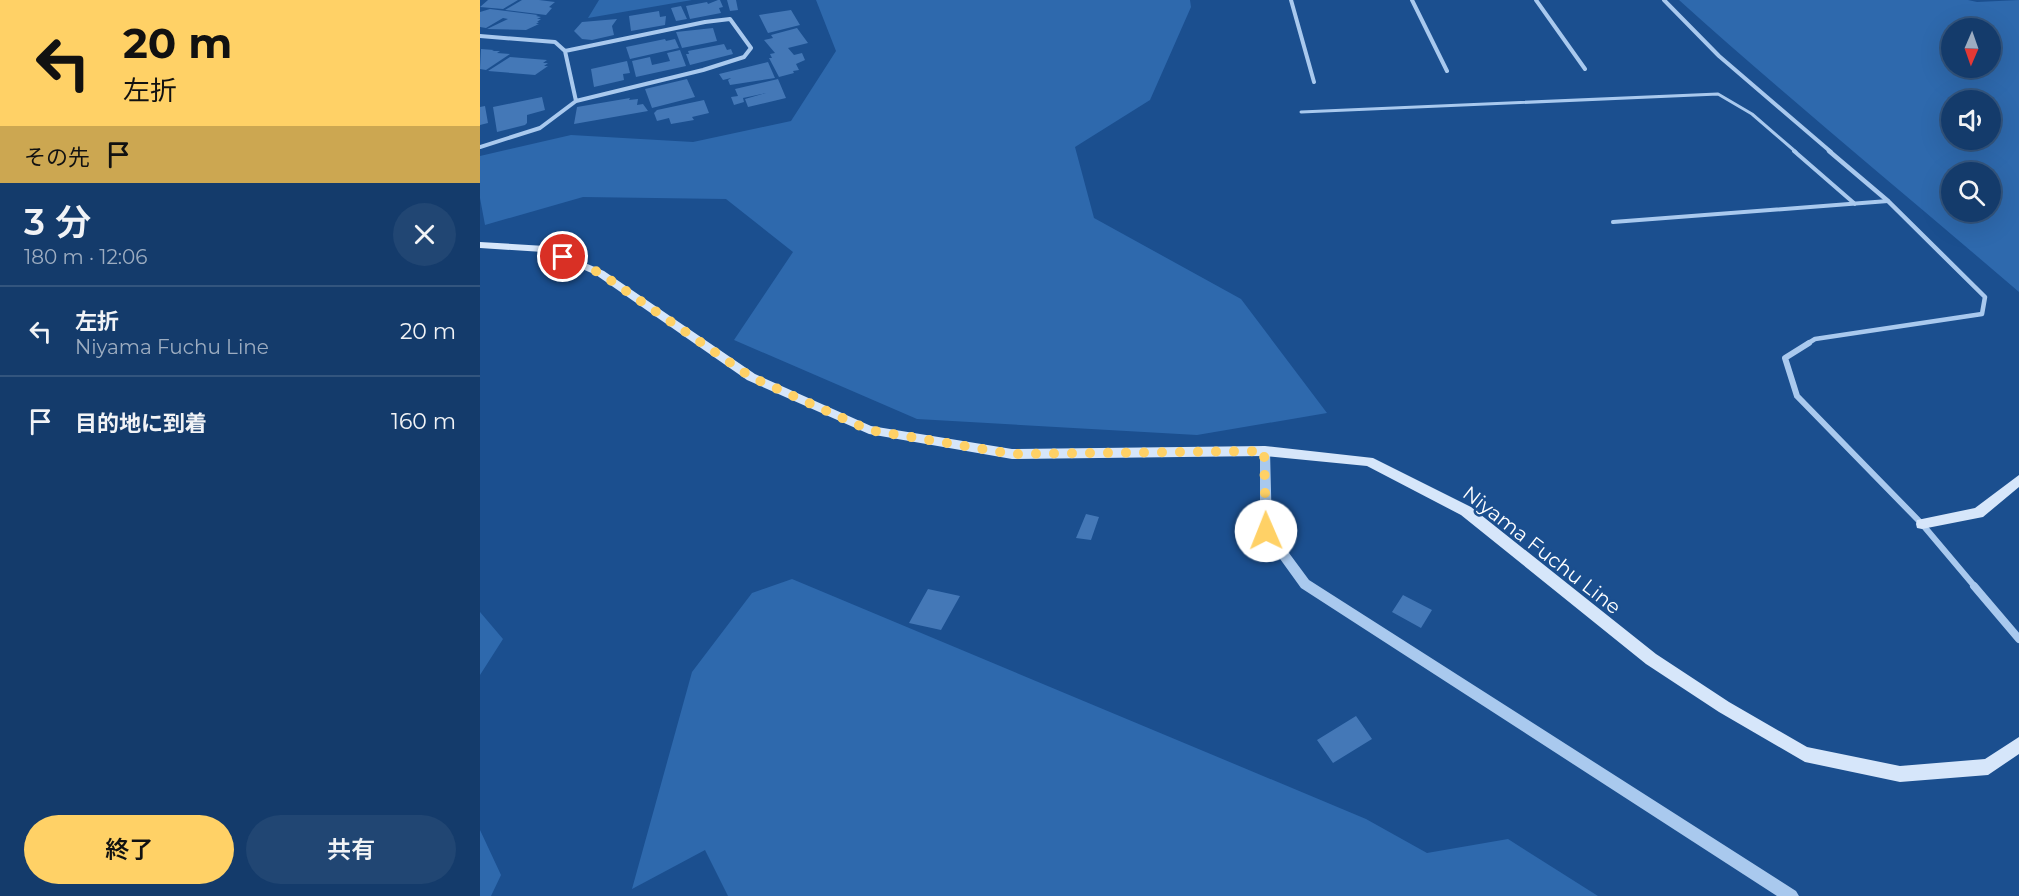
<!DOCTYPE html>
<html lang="ja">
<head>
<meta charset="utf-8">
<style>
  :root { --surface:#143b6b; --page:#214673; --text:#f1f3f6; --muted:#9dadc1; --line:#33557e; --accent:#ffd166 }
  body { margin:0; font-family:Montserrat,"Noto Sans JP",sans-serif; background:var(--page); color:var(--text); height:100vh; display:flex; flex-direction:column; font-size:22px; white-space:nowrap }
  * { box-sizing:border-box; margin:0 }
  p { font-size:20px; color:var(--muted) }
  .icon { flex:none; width:33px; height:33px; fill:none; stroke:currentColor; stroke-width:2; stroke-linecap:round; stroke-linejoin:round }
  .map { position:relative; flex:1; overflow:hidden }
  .panel { display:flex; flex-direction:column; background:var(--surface); width:480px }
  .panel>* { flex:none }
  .hud { background:#ffd166; color:#111; overflow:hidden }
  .needle { width:39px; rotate:182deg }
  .fabs { position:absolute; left:1461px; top:18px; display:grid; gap:12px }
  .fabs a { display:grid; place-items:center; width:60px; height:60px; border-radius:50%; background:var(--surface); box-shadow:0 6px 24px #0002,0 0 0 2px var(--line); font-size:30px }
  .pin { position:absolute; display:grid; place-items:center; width:51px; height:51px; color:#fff; margin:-26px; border:3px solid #fff; border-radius:50%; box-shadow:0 2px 6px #0007 }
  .me { position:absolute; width:66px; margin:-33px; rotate:359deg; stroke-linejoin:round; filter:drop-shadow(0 0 4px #0008) }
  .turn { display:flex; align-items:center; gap:21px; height:126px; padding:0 24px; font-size:27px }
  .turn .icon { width:78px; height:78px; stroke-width:2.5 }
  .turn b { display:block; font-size:42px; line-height:51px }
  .then { display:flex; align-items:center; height:57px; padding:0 24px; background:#0003; gap:12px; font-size:22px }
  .round { display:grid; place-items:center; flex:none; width:63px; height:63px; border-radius:32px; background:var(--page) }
  .headline { display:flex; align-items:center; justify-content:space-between; height:102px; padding:0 24px }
  h1 { font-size:36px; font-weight:600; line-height:45px }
  .action { display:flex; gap:12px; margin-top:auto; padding:12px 24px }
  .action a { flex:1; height:69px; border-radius:36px; background:var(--accent); color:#111; font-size:24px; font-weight:600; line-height:69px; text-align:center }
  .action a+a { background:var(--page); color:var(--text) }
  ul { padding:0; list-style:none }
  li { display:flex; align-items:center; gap:18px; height:90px; padding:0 24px; border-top:2px solid var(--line) }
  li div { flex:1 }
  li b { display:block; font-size:22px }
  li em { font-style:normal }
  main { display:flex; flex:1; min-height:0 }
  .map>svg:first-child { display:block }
  .green { fill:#2e69ad; fill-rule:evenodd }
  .building { fill:#4478b7 }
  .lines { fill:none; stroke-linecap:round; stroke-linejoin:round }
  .service-far1 { stroke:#a9c9ee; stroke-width:3 }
  .service { stroke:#a9c9ee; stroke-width:4 }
  .minor-far3 { stroke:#a9c9ee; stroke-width:4 }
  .minor-far2 { stroke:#a9c9ee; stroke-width:4.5 }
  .minor-far1 { stroke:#a9c9ee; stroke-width:6 }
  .minor { stroke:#a9c9ee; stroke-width:8 }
  .tertiary { fill:#a9c9ee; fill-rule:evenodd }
  .secondary { fill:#d6e6fa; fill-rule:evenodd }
  .route { stroke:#ffd166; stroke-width:10; stroke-dasharray:0 18 }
  .labels { text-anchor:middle; stroke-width:5; stroke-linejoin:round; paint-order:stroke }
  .street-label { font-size:20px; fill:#fff; stroke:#1b4f8f }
</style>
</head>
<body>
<main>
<section class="panel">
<div class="hud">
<div class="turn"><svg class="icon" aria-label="left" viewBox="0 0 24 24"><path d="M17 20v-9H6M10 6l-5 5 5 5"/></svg><div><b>20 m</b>左折</div></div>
<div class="then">その先<svg class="icon" aria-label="arrive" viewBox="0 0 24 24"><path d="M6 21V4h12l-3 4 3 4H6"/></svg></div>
</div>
<div class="headline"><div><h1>3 分</h1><p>180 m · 12:06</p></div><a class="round"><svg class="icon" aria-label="close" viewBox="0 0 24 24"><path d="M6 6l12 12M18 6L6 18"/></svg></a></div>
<ul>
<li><svg class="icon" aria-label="left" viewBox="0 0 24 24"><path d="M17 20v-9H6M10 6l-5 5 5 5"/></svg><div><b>左折</b><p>Niyama Fuchu Line</p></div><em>20 m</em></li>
<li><svg class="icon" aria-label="arrive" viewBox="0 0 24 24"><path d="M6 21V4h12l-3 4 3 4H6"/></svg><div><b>目的地に到着</b></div><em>160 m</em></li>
</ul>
<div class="action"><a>終了</a><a>共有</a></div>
</section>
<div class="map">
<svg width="1539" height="896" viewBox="0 0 1539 896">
  <rect width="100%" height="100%" fill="#1b4f8f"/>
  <path class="green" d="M119,0h93l-104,18z
    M336,0h374l1,7 -41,93 -75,47 19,71 147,81 86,114 -130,22 -280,-16 -183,-79 59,-88 -67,-53 -143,-2 -98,28 -5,-27v-42l91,-21 122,7 98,-21 45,-70z
    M1199,0h289l9,2 42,-2v292c-113,-97 -229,-192 -340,-292zM1472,28h38v40h-38zM1472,100h38v40h-38zM1472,172h38v40h-38z
    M312,579l574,240 61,34 81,-14 90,57h-870l-23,-46 -73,39 60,-217 60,-79z
    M0,612l23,27 -23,36z
    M0,830l21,45 -10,21h-11z"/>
  <path class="building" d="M8,0h30l-15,9 -23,-2z
    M42,0h17l16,2 -6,5 3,1 -6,7 -41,-5z
    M238,0h2l3,7 -4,1 2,5 -31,6 -4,-13 21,-4 1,2z
    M247,0h9l2,10 -8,1z
    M201,6l6,13 -11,2 -5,-13z
    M10,9l48,6 -2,1 5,1 -4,2h4l-4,3h2l-3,2h3l-13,6 -39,-1 21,-10 -5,-1 -17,10 -6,-1v-15z
    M311,10l9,15 -32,8 -9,-18z
    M179,11l1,6 6,-1 -1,9 -34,6 -2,-15z
    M137,19l-5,7 2,9 -22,5 -10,-1 -8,-8 8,-9z
    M233,28l4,13 -35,7 -6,-16z
    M317,28l11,15 -20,5 6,7 8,-2 3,7 -9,4 3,6 -6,1 1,2 -15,4 -10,-19h3l-2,-4 5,-1 -11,-13 9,-2 -2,-3z
    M185,39l1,2 9,-2 4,9 -49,11 -4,-12z
    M244,44l3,6 4,-1 2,5 -43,11 -4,-11h3l-1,-3z
    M1,49l13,1 -2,1h8l-3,2 13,1 -24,16 -6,-1z
    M200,50l6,16 -50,11 -4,-16 18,-4 2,8 18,-4 -3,-8z
    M30,57l37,3 -4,3h5l-4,3h4l-13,9 -47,-4z
    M147,61l3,12 -7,1 1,6 -30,7 -3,-18z
    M288,62l7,16 -45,7 -2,-5 3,-2 -8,2 -4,-6z
    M207,79l8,18 -43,11 -7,-19z
    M298,79l8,19 -38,9 -3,-8 21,-6 -23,5 1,4 -10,3 -3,-8 7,-1 -3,-7z
    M62,97l3,13 -18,5v8l-2,2 -28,7 -4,-25z
    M150,98l-1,2 9,-1 -1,6 6,-1 5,7 -74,13 3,-17z
    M224,100l5,13 -17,4 2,3 -23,4 -2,-6 -12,3 -3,-8 3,-3z
    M5,106l3,17 -8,2v-18z
    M606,514l13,3 -8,23 -15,-2z
    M448,589l32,7 -19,34 -32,-7z
    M923,595l29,15 -11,18 -29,-16z
    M876,716l16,23 -39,24 -16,-23z"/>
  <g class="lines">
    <path class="service-far1" d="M821,112l417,-18 34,20 44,38"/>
    <path class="service" d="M1314,151l61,53
      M1133,222l275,-21"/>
    <path class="minor-far3" d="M811,0l23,82
      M932,0l35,71
      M1056,0l49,69
      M1184,0l55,56 112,96
      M0,36l75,6 10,9 11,50
      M0,147l60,-19 36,-27 127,-31 41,-13 7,-9 -21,-29 -25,3 -140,29"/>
    <path class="minor-far2" d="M1327,344l8,-5 167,-25 3,-17 -97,-96 -59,-50"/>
    <path class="minor-far1" d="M1329,343l-24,15 12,38 125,128 54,64"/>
    <path class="minor" d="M1494,586l45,53"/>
    <path class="tertiary" d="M785,447l4,1 1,3 2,79 37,50 487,311 3,5h-22l-476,-308 -41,-57v-80l1,-3z"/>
    <path class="secondary" d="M0,242l65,4 59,25 151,103 116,52 141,23 253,-3 108,12 98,49 185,147 73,48 78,45 93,19 85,-7 34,-22v17l-31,21 -88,7 -95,-20 -86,-50 -73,-48 -185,-149 -94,-49 -102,-10 -253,3 -143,-25 -122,-54 -151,-105 -53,-23 -63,-4z
      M1539,475v12l-36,30 -61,12 -5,-1 -1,-4 1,-4 5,-1 53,-11z"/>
  </g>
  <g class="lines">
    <path class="route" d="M83,257l37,16 151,104 118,53 143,24 252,-3 2,80"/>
  </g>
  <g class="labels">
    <g class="street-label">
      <text transform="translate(1062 550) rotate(38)" y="7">Niyama Fuchu Line</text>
    </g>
  </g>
</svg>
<div class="fabs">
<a><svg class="needle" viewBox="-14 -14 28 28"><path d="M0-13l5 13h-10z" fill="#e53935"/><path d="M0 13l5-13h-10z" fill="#9dadc1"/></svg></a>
<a><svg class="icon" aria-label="sound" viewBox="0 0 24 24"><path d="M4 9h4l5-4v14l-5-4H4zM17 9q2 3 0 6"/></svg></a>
<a><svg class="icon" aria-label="search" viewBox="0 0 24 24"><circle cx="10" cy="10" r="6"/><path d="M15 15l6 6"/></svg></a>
</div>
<div class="pin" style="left:83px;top:257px;background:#d93025"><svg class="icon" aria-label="arrive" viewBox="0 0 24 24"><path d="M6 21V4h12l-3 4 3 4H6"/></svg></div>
<svg class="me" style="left:786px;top:531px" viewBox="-20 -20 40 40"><circle r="19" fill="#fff"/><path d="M0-13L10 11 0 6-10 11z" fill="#ffd166"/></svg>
</div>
</main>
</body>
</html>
